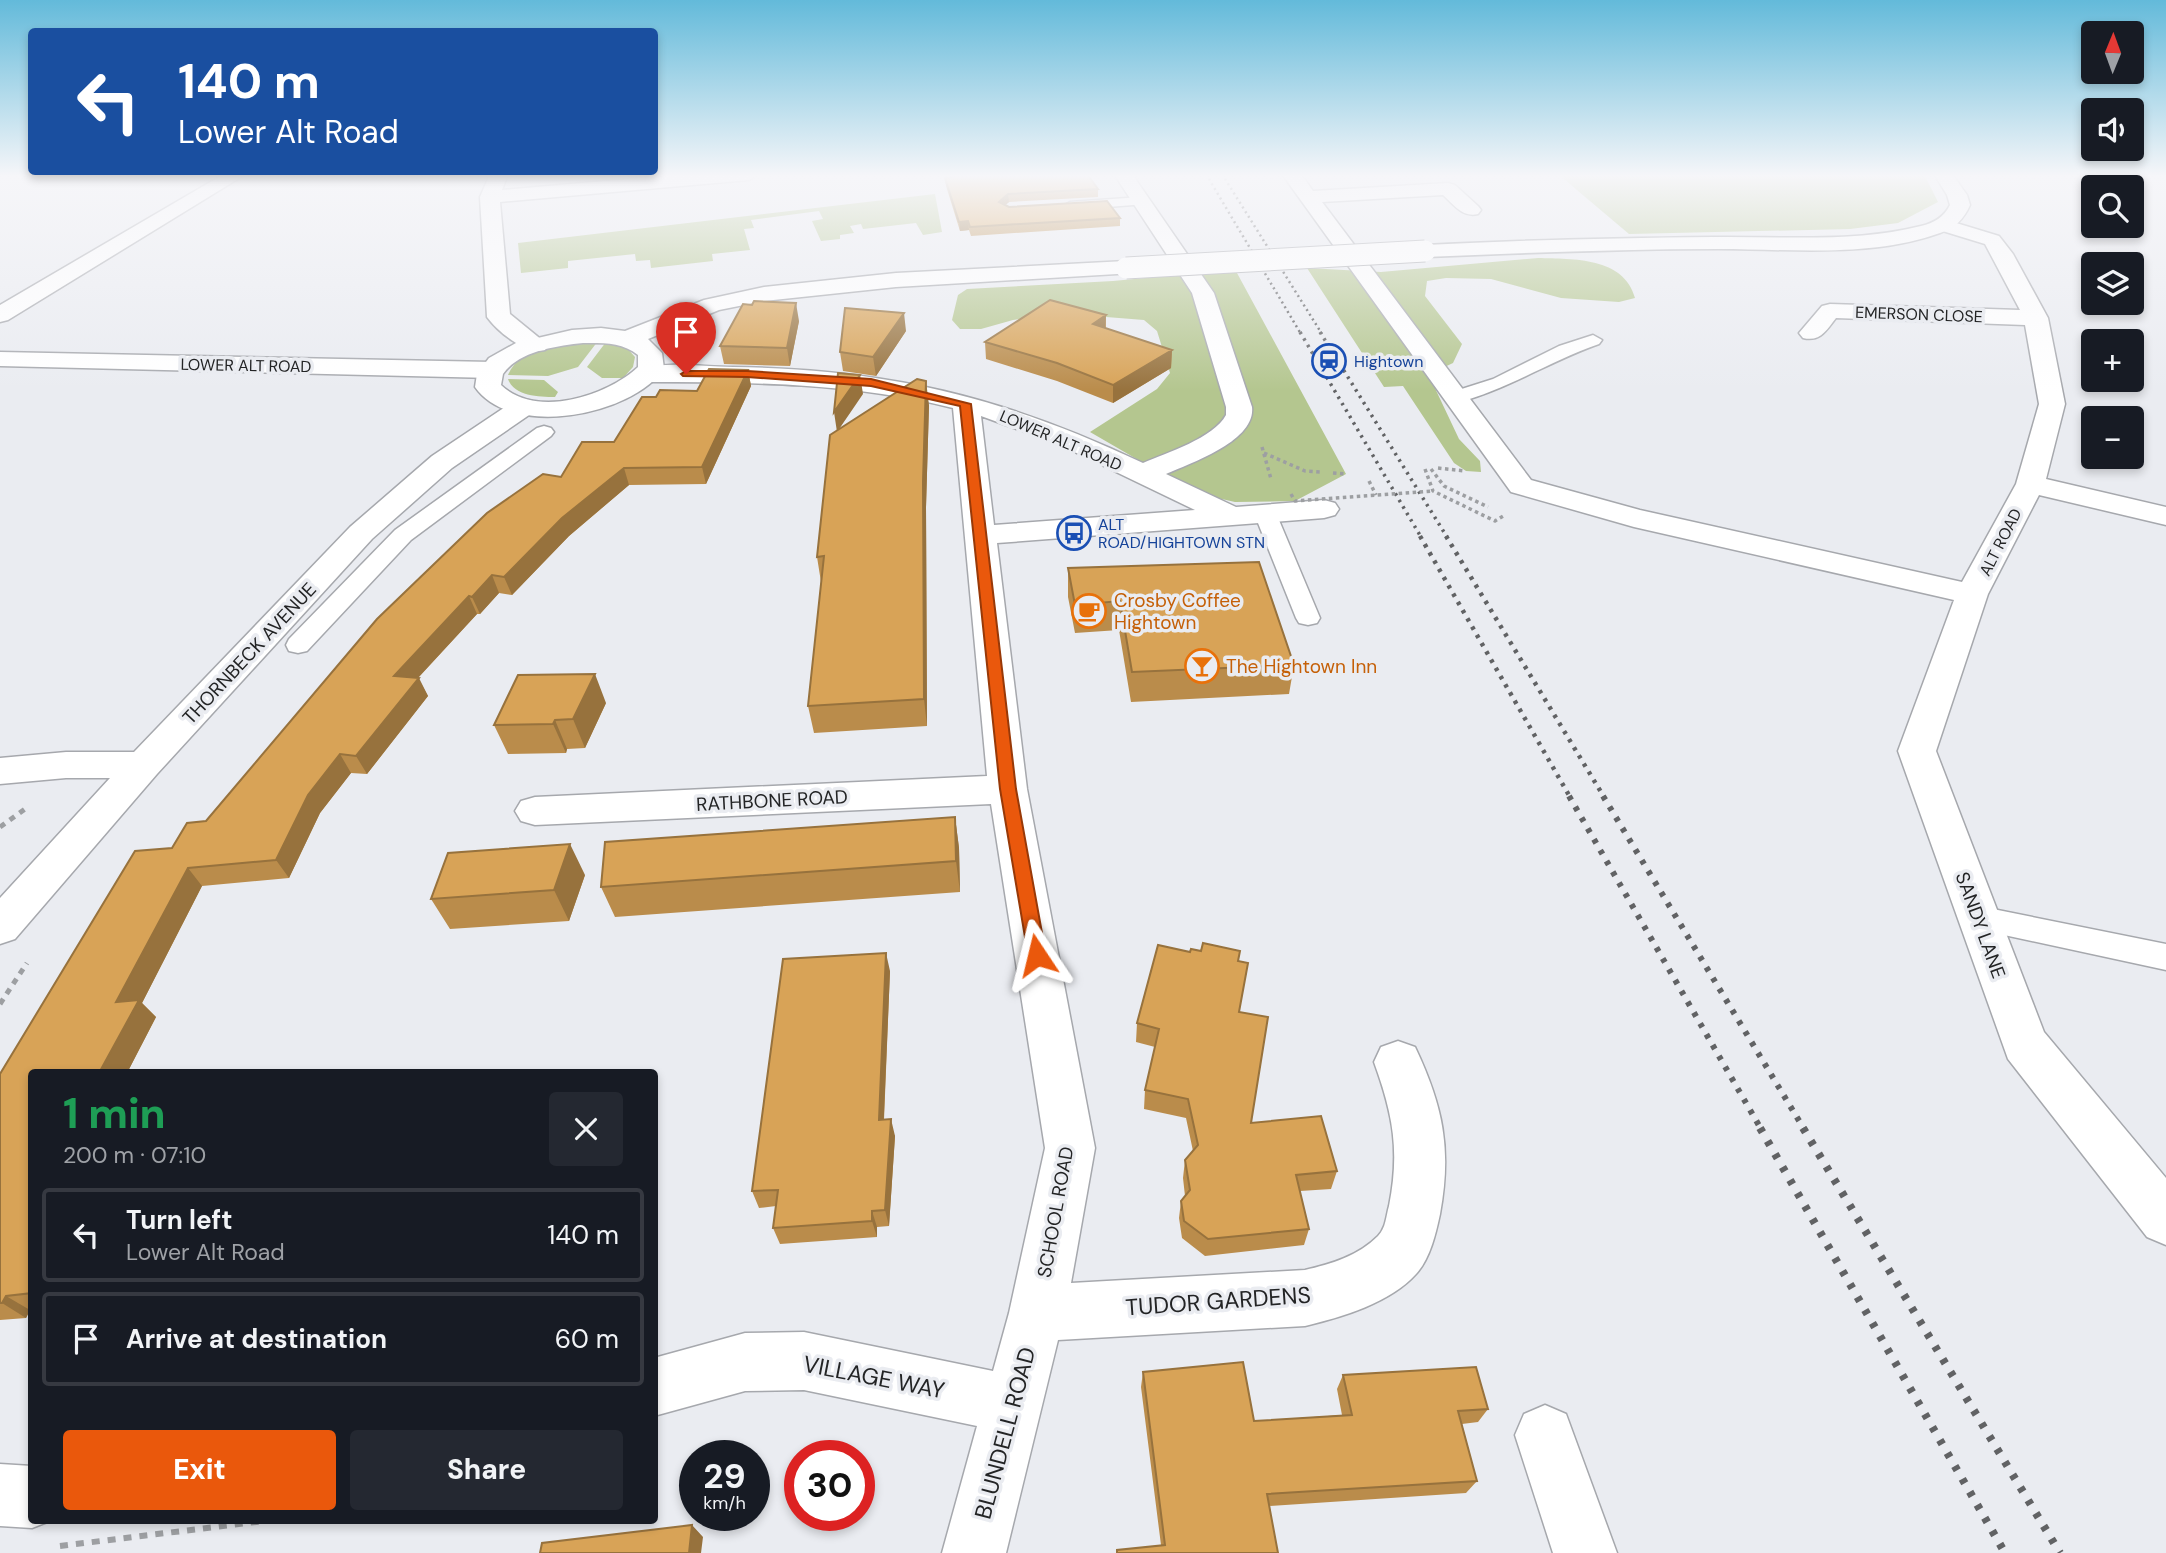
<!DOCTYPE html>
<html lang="en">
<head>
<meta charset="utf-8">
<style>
  :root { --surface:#171b24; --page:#242831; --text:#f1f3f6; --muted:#9ea1a6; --line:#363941; --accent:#ea580c }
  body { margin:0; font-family:"DM Sans",sans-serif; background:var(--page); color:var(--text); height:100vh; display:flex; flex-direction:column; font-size:26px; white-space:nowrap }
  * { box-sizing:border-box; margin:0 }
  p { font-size:23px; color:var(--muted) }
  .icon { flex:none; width:38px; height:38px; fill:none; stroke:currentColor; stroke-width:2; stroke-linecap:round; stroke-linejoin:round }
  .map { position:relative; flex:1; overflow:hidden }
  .side { position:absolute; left:28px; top:1069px; width:630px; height:455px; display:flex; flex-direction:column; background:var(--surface); border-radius:7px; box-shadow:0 4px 10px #0003 }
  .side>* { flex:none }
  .guide { position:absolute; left:28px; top:28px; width:630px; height:147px; border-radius:7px; box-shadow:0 4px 10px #0003; background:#1a4fa0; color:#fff; overflow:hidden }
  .needle { width:46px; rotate:1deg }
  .controls { position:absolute; left:2081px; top:21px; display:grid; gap:14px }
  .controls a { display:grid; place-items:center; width:63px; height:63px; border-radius:7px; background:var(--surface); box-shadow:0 4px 10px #0003; font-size:35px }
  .speed { position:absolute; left:679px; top:1440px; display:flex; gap:14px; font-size:35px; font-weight:700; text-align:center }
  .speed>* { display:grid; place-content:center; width:91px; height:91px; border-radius:50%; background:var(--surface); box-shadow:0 4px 10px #0003; line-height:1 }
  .speed small { font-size:18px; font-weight:400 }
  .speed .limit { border:10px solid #d22; background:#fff; color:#111 }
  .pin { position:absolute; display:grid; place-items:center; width:60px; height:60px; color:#fff; margin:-72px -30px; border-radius:50% 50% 50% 0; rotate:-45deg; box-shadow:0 0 7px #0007 }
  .pin .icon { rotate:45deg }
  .me { position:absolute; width:77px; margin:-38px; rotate:350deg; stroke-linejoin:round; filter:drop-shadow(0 0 5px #0008) }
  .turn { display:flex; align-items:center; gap:24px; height:147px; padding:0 35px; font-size:32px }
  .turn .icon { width:91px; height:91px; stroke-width:2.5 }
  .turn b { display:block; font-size:49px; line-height:60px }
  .round { display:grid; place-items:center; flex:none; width:74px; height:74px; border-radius:7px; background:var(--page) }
  .head { display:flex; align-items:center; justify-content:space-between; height:119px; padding:0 35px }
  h1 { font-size:42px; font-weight:800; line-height:52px; color:#1e9e55 }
  .action { display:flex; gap:14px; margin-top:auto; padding:14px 35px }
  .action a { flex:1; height:80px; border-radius:7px; background:var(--accent); color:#fff; font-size:28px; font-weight:800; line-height:80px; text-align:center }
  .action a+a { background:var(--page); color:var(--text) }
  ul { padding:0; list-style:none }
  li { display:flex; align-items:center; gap:21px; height:94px; margin:0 14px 10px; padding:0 21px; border:4px solid var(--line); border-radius:7px }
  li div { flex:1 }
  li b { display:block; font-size:26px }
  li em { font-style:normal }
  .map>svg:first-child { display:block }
  .green { fill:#b4c68f }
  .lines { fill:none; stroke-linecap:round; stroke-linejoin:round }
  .service-casing { stroke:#a6a8ad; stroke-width:3 }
  .minor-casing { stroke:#a6a8ad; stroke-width:3 }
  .tertiary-casing { stroke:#a6a8ad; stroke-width:3 }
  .path-far2 { stroke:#9d9fa2; stroke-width:3.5; stroke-dasharray:3.5 3.5; stroke-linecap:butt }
  .path-far1 { stroke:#9d9fa2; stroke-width:5; stroke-dasharray:6 6; stroke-linecap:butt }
  .path { stroke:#9d9fa2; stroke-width:6; stroke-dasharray:8 8; stroke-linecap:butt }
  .service { fill:#fff; fill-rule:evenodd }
  .minor { fill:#fff; fill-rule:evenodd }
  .tertiary { fill:#fff; fill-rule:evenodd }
  .rail-far4 { stroke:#616264; stroke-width:2.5; stroke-dasharray:2 3.5; stroke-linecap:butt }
  .rail-far3 { stroke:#616264; stroke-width:3.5; stroke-dasharray:2.5 5; stroke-linecap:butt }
  .rail-far2 { stroke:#616264; stroke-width:4.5; stroke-dasharray:3.5 6; stroke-linecap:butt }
  .rail-far1 { stroke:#616264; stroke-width:6; stroke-dasharray:4.5 8; stroke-linecap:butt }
  .rail { stroke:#616264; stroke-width:8; stroke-dasharray:5 10; stroke-linecap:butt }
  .tertiary-bridge-casing { stroke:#a6a8ad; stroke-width:23; stroke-linecap:butt }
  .path-bridge { stroke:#9d9fa2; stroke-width:3.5; stroke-dasharray:3.5 3.5; stroke-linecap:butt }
  .tertiary-bridge { stroke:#fff; stroke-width:21 }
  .wall { fill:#ba8c4b }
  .shaded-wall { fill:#97723d }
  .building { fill:#d8a357; stroke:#97723d; stroke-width:2 }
  .route { fill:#ea580c; stroke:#983908; stroke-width:2 }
  .labels { text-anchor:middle; stroke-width:7; stroke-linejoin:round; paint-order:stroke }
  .far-street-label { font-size:16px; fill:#232425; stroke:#eaecf1 }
  .far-transit-label { font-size:16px; fill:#164399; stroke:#eaecf1; text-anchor:start }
  .food-label { font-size:19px; fill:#c56008; stroke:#eaecf1; text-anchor:start }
  .street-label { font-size:19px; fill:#232425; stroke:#eaecf1 }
  .near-street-label { font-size:23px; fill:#232425; stroke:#eaecf1 }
</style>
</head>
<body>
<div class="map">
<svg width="2166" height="1553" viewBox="0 0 2166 1553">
  <rect width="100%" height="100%" fill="#eaecf1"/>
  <path class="green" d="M1558,174h366l14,28 -40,21 -48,6 -221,5z
    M935,194l7,38 -19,3 -7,-12 -53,6 -2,-5 -11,2 4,7 -14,2v4l-19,2 -9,-20 11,-2 -4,-8 -68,9 3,8 -10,1 6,21 -38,4 1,7 -62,7 -1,-8 -14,1 -1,-7 -67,7v7l-47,5 -3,-30z
    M1538,258c35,1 86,-1 97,40l-16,4 -58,-4 -70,-19 -45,-1 -19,3 -2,15 37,48 -9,19 -17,8 -3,13 26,55 21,22 1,11 -15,-1 -12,-8 -51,-77 -19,1 -77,-119 74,4z
    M1198,273h39l109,201 -51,27 -60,1 -31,-7 -26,-12 -88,-51 67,-43 13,-16 -13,-42 -13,-11 -88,-7 -43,7 -32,9h-21l-8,-9 6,-25 9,-6 146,-8z
    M598,341l-20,26 -30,9 -40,-1c13,-32 61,-31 90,-34z
    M606,342l21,6 8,9 -2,10 -10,11h-21l-15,-11z
    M508,379l36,1 14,12 -3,5c-16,0 -41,-1 -47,-18z"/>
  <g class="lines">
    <g class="service-casing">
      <path id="service" d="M1141,197l7,4 -2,3 -76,6 -7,-4 7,-4z
        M1593,335l9,5 -3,4c-49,17 -92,46 -143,59l-9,-6 2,-4 44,-14 66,-33z
        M544,426l7,2 3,4 -3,4 -140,104 -104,111 -9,2 -9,-2 -3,-6 3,-6 106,-109 142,-102z
        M1265,506l8,2 3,5 44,105 -3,5 -9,2 -9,-2 -3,-5 -42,-105 3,-5z
        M1978,906l188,38v26l-199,-43 -5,-9 5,-9z"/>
    </g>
    <g class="minor-casing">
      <path id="minor" d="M224,174h22l-238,146 -8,2v-17z
        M490,174h18l-6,16 184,-16h72l-9,6 -249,22 10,112 38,31 -3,5c-19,5 -47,-18 -58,-33l-7,-120z
        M1114,174h18l82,119 38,114c4,34 -61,56 -86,67l70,33 88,-7 11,3 4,6 -4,6 -11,3 -327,25 30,246 68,359 -24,135 234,-13c26,-6 53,-14 73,-34 8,-8 8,-20 11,-30 11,-55 4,-92 -15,-144l7,-15 17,-6 17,6c28,59 37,102 25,167 -4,19 -10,45 -24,60 -26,29 -74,43 -111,52l-247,14 -52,213h-64l35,-127 -173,-36 -59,1 -91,25v-58l91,-25 59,-1 189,39 16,-58 36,-165 -54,-344 -456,21 -14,-4 -6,-10 6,-10 14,-4 452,-21 -34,-368c-100,-25 -203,-26 -306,-26l-9,-3 -4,-5 4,-5c29,-8 65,-2 95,-2 155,2 271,30 410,96 23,-10 71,-25 83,-48v-8l-34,-114zM981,416l79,29 135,65 -201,15z
        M1282,174h19l12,17 135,-8 7,2 23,21 3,4 -3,4c-15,4 -24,-9 -35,-19l-121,7 209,278 109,30 322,72 54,-98 23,-80 -14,-79 -189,-7c-10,13 -16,24 -33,20l-4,-5 23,-27 8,-2 190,6 -35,-66 -49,-15 -3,-4 3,-4 7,-2 56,17 14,18 35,64 17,86 -19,75 120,28v18l-127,-30 -51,99 -52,157 108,281 122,146v67l-19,-8 -139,-178 -110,-308 56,-151 -320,-73 -123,-35z
        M0,352l492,10 9,3 4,5 -4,5 -9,3 -492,-12z
        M523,399l9,2 4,6 -4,6 -80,55 -80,71 -215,235 -142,165 -15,5v-46l110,-120h-44l-66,6v-26l66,-6h68l216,-225 82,-71 82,-55z
        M1545,1405l21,9 51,139h-64l-38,-118 9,-21z
        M0,1464l32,2v55h18l-18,7 -32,-2z"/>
    </g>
    <g class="tertiary-casing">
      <path id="tertiary" d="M1934,174h18l15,21 3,10c-6,14 -15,23 -30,28 -70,25 -149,16 -222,16 -98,0 -195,4 -293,8l-8,-1 -3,-5 3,-5 8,-1c96,-5 192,-7 288,-8 69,-1 141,6 208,-11 13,-3 23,-9 29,-21l-3,-10z
        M1126,261l8,2 3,5 -3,5 -238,14 -132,14 -45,9 -71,29 14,14 2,16c-33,47 -153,70 -189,18l2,-13 12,-16 27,-15 56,-13 29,-2 24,3 79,-31 60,-13 132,-14zM583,343c20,0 39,-1 55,12v12c-31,29 -102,52 -137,18l2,-11c16,-23 53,-28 80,-31z"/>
    </g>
    <path class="path-far2" d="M1262,447l9,32
      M1264,453l41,18 15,1
      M1438,468l27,3
      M1425,469l8,22 62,30 10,-6
      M1431,469l13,17 44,21
      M1333,473l13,1
      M1369,481l7,14"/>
    <path class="path-far1" d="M0,827l25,-18
      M0,1004l27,-41"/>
    <path class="path" d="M60,1546l204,-25"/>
    <use href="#service" class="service"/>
    <use href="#minor" class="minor"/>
    <use href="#tertiary" class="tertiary"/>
    <path class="rail-far4" d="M1206,174l95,160
      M1222,174l100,160"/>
    <path class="rail-far3" d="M1300,332l121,205
      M1320,332l127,205"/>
    <path class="rail-far2" d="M1420,536l150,261
      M1446,536l158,261"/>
    <path class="rail-far1" d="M1569,796l192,333
      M1603,796l201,333"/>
    <path class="rail" d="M1760,1128l245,425
      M1803,1128l257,425"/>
    <g class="tertiary-bridge-casing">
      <path id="tertiary-bridge" d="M1126,268l299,-17"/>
    </g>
    <path class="path-bridge" d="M1291,494l4,7 138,-10"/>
    <use href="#tertiary-bridge" class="tertiary-bridge"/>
  </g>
  <path class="wall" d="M949,174h138l11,15v8l-89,5 -4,3 4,2 111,11v8l-149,10 -2,-6 -9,1 -14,-45 -1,-8 5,-1z
    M1106,315v13l66,22 -1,18 -58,35 -56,-22 -71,-22 -1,-17z
    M799,321l-9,45 -66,-2 -4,-18z
    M906,331l-30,45 -33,-5 -3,-19z
    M748,370l3,16 -45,98 -77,1 -60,51 -57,59 -13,-2 -19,21h-3l-59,64 10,18 -61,78 -16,-1 -31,40 -31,65 -87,8 -60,117 14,14 -29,56h-95v237h-2l-4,8 -26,2v-246l172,-226 34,-27 355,-344 53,-35 42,-45 41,-6z
    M863,394l-25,36 91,-25 -3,102 1,219 -113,7 -6,-27 13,-124 -4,-25 20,-126z
    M1068,568l226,97 -5,29 -158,8 -12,-72 -44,3 -7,-36z
    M606,703l-21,45 -18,1 -1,4 -58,1 -14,-29z
    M955,817l4,31 1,44 -345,25 -14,-30z
    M585,875l-16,46 -119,8 -19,-30z
    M1239,961l1,51 11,111 86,48 -6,18 -31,2 9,38 -5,16 -99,11 -23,-18 -3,-20 2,-17 4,-5 -2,-18 2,-18 8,-9 -7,-33 -42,-9 1,-19 10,-43 -19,-5 1,-19z
    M890,971l-6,149 11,16 -6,90 -12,1v10l-97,7 -7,-16 3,-22 -17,2 -7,-17z
    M1143,1372l111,49 88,-6 -5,-26 6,-14 145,34 -10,13 -16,2 15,57 -11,12 -197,13 9,47 -117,-8 -20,-158z"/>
  <path class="shaded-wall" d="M1008,194l1,8 -9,8 -1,-8z
    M968,221l1,9 -9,1 -1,-9z
    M796,303l3,18 -9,45 -3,-18z
    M904,313l2,18 -30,45 -3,-19z
    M1106,315l-1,18 -12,-9z
    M1172,350l-1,18 -58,35v-18z
    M748,370l3,16 -45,98 -4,-17z
    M860,375l3,19 -26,38 -3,-20z
    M926,381l3,24 -3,102 1,219 -3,-27 -1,-217z
    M624,468l5,17 -60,51 -57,59 -8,-18 58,-59z
    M492,575l7,18 -19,21 -8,-17z
    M469,596l8,18 -74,80 -9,-18z
    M595,674l11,29 -21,45 -12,-29z
    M419,678l9,18 -61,78 -11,-18z
    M555,720l12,29 -1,4 -13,-29z
    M340,754l11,19 -31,40 -31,65 -13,-18 32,-65z
    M955,817l4,31 1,44 -4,-31z
    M570,844l15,31 -16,46 -15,-31z
    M188,868l14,18 -60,117 14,14 -29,56h-28l17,-71z
    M886,953l4,18 -7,166 -4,-17z
    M891,1119l4,17 -6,90 -4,-16z
    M872,1211l5,16v10l-5,-16z
    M6,1296l24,14 -4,8 -24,-15z
    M692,1525l11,12 -2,16h-12z"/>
  <path class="building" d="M951,174h136l11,15 -90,5 -9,8 10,5 98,-6 13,17 -150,9 -2,-6 -9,1 -14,-44 7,-1z
    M1050,300l56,15 -13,9 79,26 -59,35 -56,-22 -72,-21z
    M754,301l42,2 -9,45 -67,-2 23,-42 9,1z
    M845,308l59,5 -31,44 -33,-5z
    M709,369l39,1 -46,97 -78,1 -62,50 -58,59 -12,-2 -20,22 -3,-1 -75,80 25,2 -63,78 -16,-2 -32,41 -32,65 -88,8 -72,134 23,-2 -40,73h-67v220l-26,3 -4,7h-2v-229l135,-223 37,-3 15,-25 19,-2 171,-202 110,-106 56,-39 18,3 21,-35h32l28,-45h14l4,-7 37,1z
    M838,373l22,2 -26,37z
    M917,379l9,2 -3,101 1,217 -116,7 16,-150 -7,1 13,-122z
    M1259,562l35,103 -162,7 -12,-71 -45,4 -7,-37z
    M595,674l-22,45 -18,1 -2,4 -59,1 24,-50z
    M955,817l1,44 -355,26 4,-45z
    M570,844l-16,46 -123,9 17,-46z
    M1203,943l37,8 -2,10 10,2 -9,49 29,5 -17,106 70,-7 16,55 -41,4 13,54 -101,10 -24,-18 -3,-20 9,-11 -5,-30 13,-15 -10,-46 -43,-9 14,-61 -22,-6 21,-78 32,7 1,-3 10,2z
    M886,953l-7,167 12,-1 -6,91 -13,1v10l-99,7 5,-38 -26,1 31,-232z
    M1243,1362l11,59 98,-6 -9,-40 133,-8 12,42 -30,2 19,70 -210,13 11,59h-161v-3l48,-5 -22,-173z
    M692,1525l-3,28h-149l2,-10z"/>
  <linearGradient id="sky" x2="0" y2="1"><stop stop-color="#63bada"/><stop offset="0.45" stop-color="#f6f6f9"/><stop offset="1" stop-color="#f6f6f9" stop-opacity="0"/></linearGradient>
  <rect width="2166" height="391" fill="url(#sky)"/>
  <path class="route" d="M686,371h61l124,8 100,25 45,385 30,166 -3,5 -6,2 -7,-2 -2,-5 -28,-166 -40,-383 -89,-20 -124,-9 -64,-1 -2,-2z"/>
  <defs>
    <g id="station-ring" transform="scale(1.75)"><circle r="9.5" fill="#eaecf1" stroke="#1a4fb4" stroke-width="1.5"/><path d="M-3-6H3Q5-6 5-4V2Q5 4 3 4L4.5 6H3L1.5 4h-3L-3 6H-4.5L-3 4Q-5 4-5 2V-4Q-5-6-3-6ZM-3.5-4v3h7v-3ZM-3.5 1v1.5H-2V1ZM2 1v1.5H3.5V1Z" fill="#1a4fb4"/></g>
    <g id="bus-ring" transform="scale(1.75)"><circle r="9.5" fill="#eaecf1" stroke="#1a4fb4" stroke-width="1.5"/><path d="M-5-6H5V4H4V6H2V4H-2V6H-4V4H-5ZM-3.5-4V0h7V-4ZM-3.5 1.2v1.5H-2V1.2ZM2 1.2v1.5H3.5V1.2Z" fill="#1a4fb4"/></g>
    <g id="cafe-ring" transform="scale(1.75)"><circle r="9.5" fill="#eaecf1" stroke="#e8710a" stroke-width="1.5"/><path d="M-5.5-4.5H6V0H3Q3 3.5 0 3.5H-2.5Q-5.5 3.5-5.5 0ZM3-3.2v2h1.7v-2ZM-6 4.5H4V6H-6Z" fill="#e8710a"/></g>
    <g id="bar-ring" transform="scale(1.75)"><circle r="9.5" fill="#eaecf1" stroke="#e8710a" stroke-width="1.5"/><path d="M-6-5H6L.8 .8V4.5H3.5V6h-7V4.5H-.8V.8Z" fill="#e8710a"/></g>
  </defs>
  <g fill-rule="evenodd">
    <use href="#station-ring" x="1329" y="361"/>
    <use href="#bus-ring" x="1074" y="533"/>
    <use href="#cafe-ring" x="1089" y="611"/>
    <use href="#bar-ring" x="1202" y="666"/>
  </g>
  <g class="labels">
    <g class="far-street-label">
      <text transform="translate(1919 314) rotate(2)" y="6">EMERSON CLOSE</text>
      <text transform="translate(246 365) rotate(1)" y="6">LOWER ALT ROAD</text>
      <text transform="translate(1061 440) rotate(23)" y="6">LOWER ALT ROAD</text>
      <text transform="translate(2000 542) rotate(-63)" y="6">ALT ROAD</text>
    </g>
    <g class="far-transit-label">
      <text x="1354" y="367">Hightown</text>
      <text x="1098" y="530">ALT<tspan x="1098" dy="18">ROAD/HIGHTOWN STN</tspan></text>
    </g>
    <g class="food-label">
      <text x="1114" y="607">Crosby Coffee<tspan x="1114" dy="22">Hightown</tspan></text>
      <text x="1226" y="673">The Hightown Inn</text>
    </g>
    <g class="street-label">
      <text transform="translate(249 653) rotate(-47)" y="7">THORNBECK AVENUE</text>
      <text transform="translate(772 800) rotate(-3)" y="7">RATHBONE ROAD</text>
      <text transform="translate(1981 925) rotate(70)" y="7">SANDY LANE</text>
      <text transform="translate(1055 1212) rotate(-80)" y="7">SCHOOL ROAD</text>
    </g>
    <g class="near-street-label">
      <text transform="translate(1218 1301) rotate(-4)" y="8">TUDOR GARDENS</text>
      <text transform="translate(874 1377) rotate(11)" y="8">VILLAGE WAY</text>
      <text transform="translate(1005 1433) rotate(-75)" y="8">BLUNDELL ROAD</text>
    </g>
  </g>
</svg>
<div class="controls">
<a><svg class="needle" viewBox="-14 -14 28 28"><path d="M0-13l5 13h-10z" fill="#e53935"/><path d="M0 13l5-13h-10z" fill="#9ea1a6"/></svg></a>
<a><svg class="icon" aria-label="sound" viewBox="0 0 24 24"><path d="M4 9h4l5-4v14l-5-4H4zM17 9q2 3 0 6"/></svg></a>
<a><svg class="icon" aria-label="search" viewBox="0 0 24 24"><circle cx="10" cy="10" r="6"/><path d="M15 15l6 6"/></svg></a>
<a><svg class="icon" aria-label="layers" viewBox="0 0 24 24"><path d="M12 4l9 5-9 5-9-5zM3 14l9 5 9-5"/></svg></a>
<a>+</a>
<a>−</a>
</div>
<div class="speed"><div>29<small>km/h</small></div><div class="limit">30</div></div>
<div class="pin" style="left:686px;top:374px;background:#d93025"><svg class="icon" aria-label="arrive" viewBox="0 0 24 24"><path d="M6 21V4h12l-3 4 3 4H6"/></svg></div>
<svg class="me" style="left:1037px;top:955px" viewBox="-20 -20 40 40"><path d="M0-17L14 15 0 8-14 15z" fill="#ea580c" stroke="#fff" stroke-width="4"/></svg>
<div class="guide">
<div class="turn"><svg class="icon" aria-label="left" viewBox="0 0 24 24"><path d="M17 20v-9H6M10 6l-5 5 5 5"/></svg><div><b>140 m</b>Lower Alt Road</div></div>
</div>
<section class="side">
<div class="head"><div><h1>1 min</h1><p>200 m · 07:10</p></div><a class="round"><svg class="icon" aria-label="close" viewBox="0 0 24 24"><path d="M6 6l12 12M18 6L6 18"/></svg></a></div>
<ul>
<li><svg class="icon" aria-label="left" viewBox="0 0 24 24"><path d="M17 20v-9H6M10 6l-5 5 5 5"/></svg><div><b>Turn left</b><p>Lower Alt Road</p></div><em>140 m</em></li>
<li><svg class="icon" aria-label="arrive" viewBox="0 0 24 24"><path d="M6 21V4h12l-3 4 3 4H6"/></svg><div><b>Arrive at destination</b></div><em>60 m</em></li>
</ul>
<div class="action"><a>Exit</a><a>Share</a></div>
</section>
</div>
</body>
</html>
